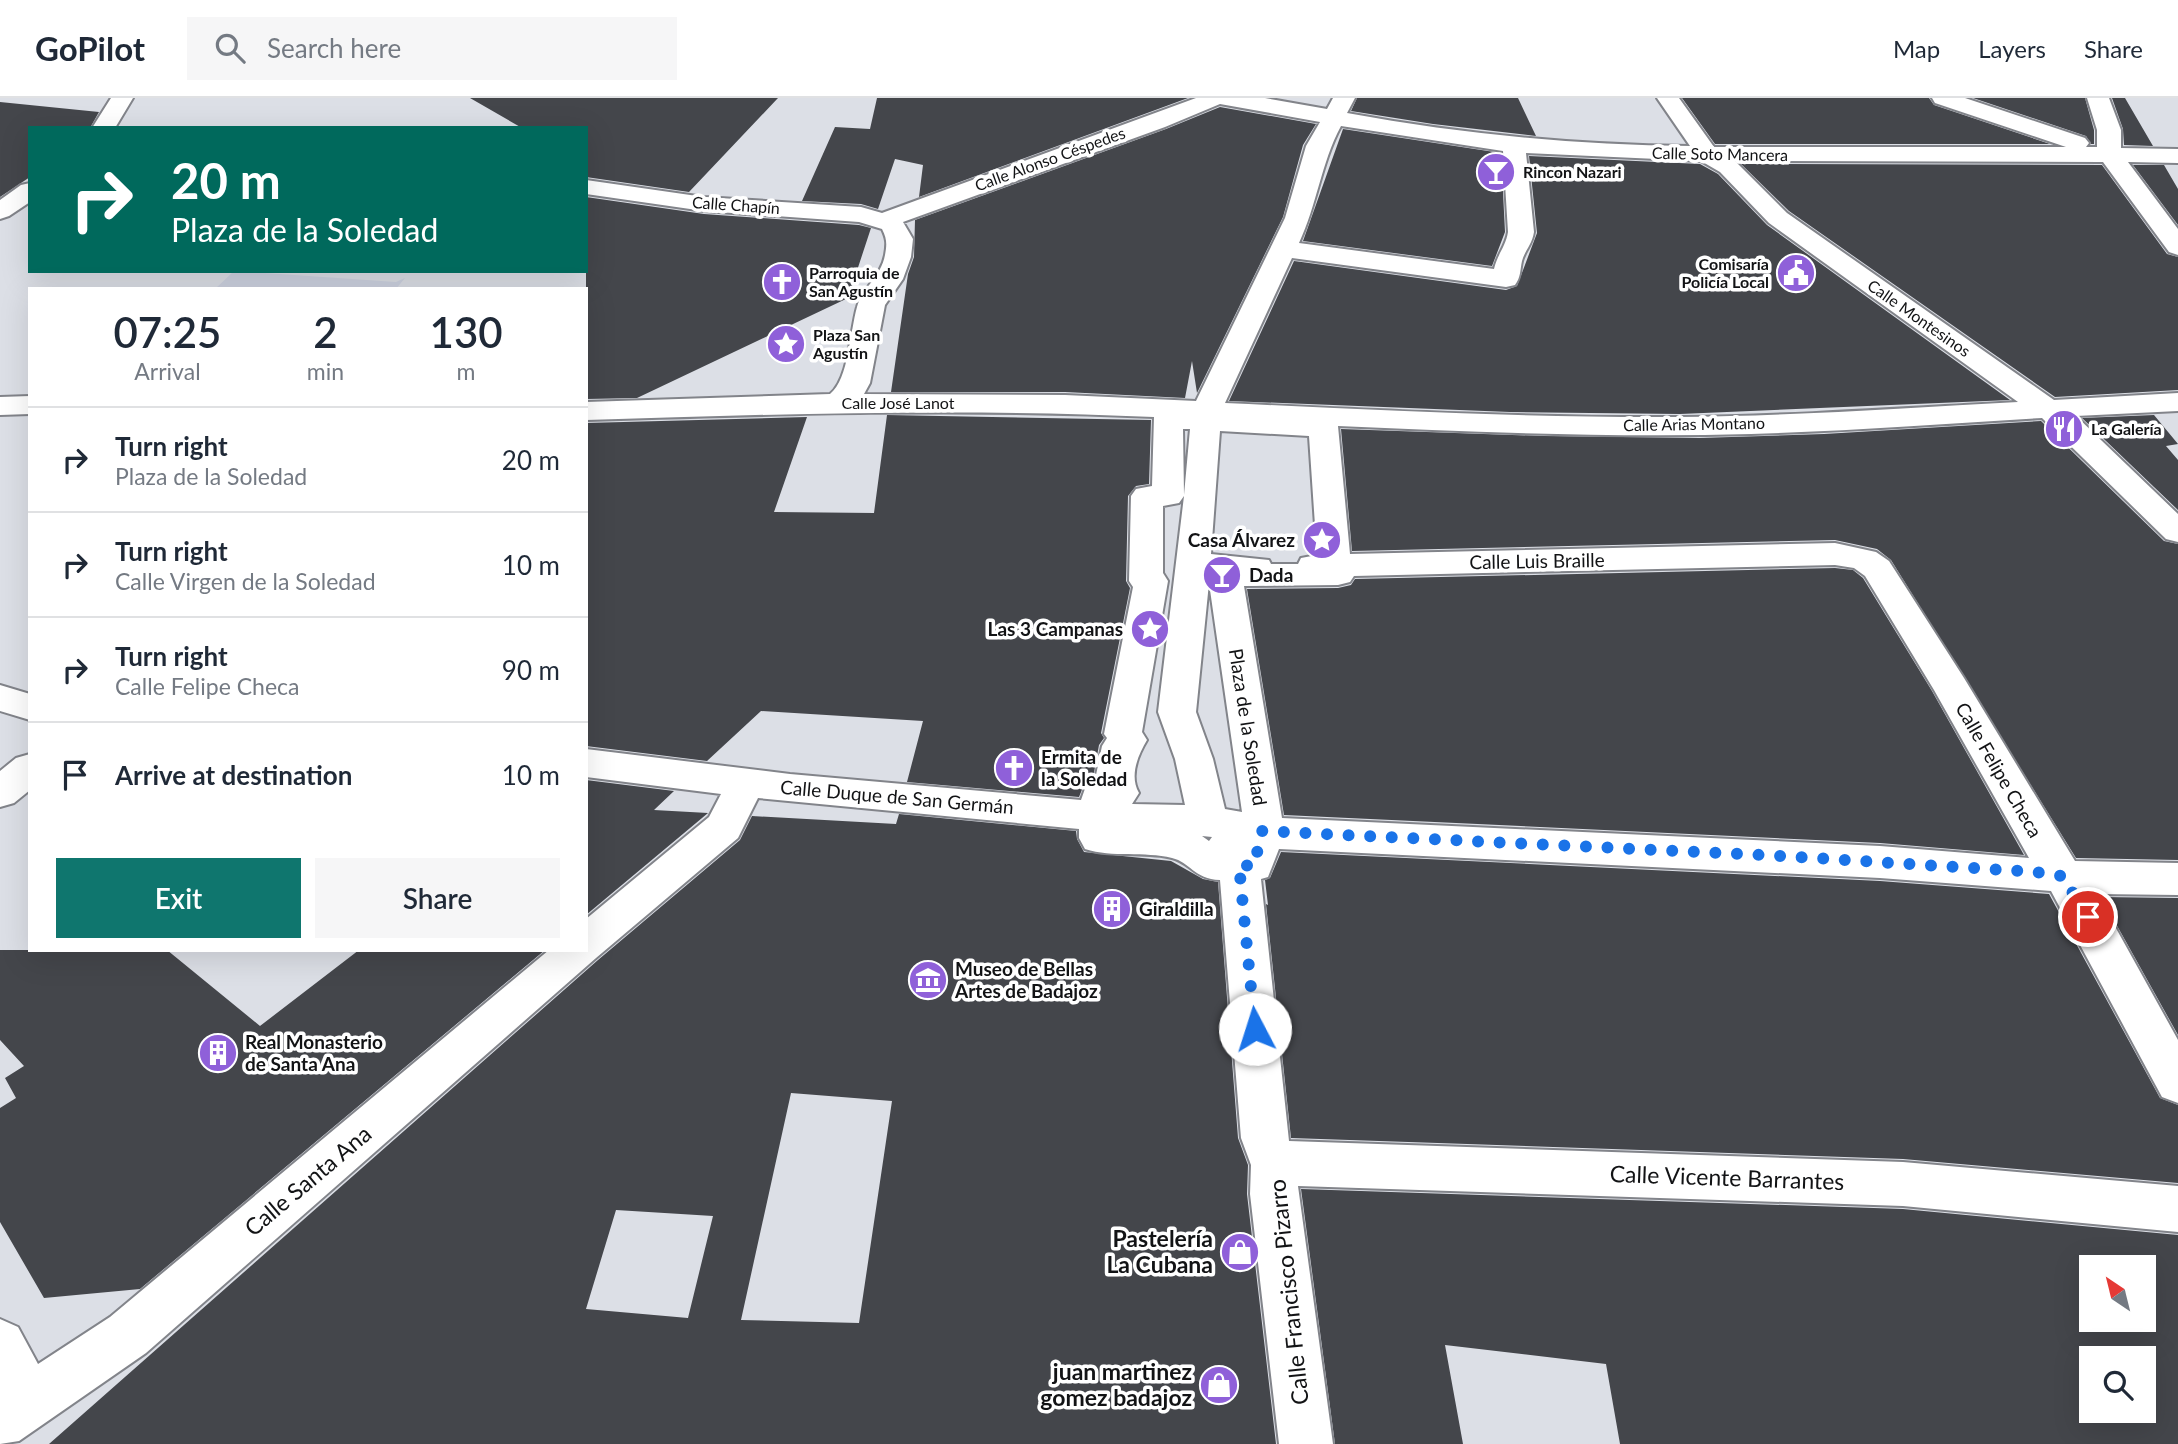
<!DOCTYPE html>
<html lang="en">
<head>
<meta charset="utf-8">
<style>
  :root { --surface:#fff; --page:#f6f6f7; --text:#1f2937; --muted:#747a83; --line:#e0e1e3; --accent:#0f766e }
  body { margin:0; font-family:Lato,sans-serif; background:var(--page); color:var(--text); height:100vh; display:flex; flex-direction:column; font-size:26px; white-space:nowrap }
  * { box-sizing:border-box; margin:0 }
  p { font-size:23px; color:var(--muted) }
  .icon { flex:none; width:38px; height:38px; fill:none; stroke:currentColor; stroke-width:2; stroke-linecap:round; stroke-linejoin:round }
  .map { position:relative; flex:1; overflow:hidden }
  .details { position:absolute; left:28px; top:189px; width:560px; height:665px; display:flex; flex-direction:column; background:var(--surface); border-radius:0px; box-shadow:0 7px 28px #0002 }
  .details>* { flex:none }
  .guide { position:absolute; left:28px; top:28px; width:560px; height:147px; border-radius:0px; box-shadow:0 7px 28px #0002; background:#00695c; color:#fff; overflow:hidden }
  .needle { width:46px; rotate:325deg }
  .fabs { position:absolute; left:2079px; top:1157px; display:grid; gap:14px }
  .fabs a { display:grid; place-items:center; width:77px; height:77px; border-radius:0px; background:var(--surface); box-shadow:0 7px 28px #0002; font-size:35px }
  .pin { position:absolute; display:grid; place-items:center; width:60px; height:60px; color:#fff; margin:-30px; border:4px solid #fff; border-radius:50%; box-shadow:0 2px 7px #0007 }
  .me { position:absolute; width:77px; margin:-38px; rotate:355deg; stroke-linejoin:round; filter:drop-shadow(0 0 5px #0008) }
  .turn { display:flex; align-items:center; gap:24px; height:147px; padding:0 28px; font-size:32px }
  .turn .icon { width:91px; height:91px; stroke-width:2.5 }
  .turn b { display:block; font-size:49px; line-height:60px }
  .eta { display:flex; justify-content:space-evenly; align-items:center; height:119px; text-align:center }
  .eta b { font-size:42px; font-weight:600; line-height:49px }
  .primary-button { display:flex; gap:14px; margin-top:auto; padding:14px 28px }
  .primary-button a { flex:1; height:80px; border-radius:0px; background:var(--accent); color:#fff; font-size:28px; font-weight:600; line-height:80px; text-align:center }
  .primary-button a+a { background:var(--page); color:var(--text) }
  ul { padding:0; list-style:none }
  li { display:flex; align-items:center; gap:21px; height:105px; padding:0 28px; border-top:2px solid var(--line) }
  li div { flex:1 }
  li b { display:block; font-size:26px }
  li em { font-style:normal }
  header { display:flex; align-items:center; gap:42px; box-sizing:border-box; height:98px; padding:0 35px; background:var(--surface); border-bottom:2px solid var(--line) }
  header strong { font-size:33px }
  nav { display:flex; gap:38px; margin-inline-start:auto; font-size:24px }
  .search { width:490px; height:63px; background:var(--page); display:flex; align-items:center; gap:18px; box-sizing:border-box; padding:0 24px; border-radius:0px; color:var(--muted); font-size:26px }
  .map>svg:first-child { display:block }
  .built { fill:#ced3e1 }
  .building { fill:#44464b; fill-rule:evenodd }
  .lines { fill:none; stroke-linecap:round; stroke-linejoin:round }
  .minor-casing { stroke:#82848a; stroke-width:4 }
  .minor { fill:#fff; fill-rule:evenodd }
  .route { stroke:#1a73e8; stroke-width:12; stroke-dasharray:0 21.6 }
  .labels { text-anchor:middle; stroke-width:7; stroke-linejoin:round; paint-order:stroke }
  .far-street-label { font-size:16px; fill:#121315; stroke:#fff }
  .far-poi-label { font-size:16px; font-weight:bold; fill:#121315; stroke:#fff; text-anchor:start }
  .poi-label { font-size:19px; font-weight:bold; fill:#121315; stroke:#fff; text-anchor:start }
  .street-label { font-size:19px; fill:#121315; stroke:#fff }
  .near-street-label { font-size:23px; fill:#121315; stroke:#fff }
  .near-poi-label { font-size:23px; font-weight:bold; fill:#121315; stroke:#fff; text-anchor:end }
</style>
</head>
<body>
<header>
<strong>GoPilot</strong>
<div class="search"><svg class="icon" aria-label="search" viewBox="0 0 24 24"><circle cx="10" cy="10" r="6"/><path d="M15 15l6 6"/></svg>Search here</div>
<nav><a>Map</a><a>Layers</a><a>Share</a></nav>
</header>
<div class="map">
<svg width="2178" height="1346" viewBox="0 0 2178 1346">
  <rect width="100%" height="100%" fill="#dcdfe6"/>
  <path class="built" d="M234,173l162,11 9,-4 -9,11h-181z"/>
  <path class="building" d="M470,0h308l-89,94 -103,-15v-49h-64z
    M877,0h311l-269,99 4,-32 -28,-6 -17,50 -17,-5 -59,-3 33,-74 35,2z
    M1357,0h161l18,38 -103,-12 -82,-13z
    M1682,0h247l5,7 116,39h-335z
    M1973,0h112l9,32v14h-3l-5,-8z
    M2112,0h13l28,48 -29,-1 -1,-16z
    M0,4l99,10 -9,16h-60v49l-30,20z
    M1220,9l96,17 -13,21 -20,72 -86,176 -5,-32 -7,37 -120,-6h-174l17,-118 6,-17 1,-37 251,-91z
    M1343,31l158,24 4,79 -13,34 -189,-25z
    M1529,58l171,8 18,10 49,51 243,175 -330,14 -170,-2 -281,-11 65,-140 212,29 11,-4 20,-53z
    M1741,66l361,1 65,89 11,3v133l-123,7 -266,-186z
    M2133,67h31l14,24v36z
    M586,99l118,17 155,11 12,3 -23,70 -211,100 -51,1z
    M887,317l264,5 -2,64 -13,2 -8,10 -2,85 4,7 -29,145 3,5 -5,7 -6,33 -8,4 -6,15 -172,-15 16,-61 -162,-10 -54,50 -121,-15v-323l221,-6 -33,95 100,1z
    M2154,317l24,29 -12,2 12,14v50l-96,-92z
    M2041,323l123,120 14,3v316l-102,-2 -185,-298 -14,-11 -42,-9 -483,11 -11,-122 203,7 155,2 125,-4z
    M1835,470l18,2 10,8 69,113 92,164 -144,-12 -596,-28 -37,-226 91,-1 13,-3 4,-6z
    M586,682l88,11 -20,19 54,3 -122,102z
    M899,716l177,17 1,8 7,13 87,9 32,18 15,3 20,256 10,27 -1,29 29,250h-1227l549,-484 142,-120 12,-24 144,8zM791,995l101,8 -33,222 -118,-3zM616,1112l97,6 -25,102 -102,-9z
    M1281,754l599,29 169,13 111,204 18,7v78l-275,-24 -612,-21 -25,-234 2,1 -3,-25 5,-2z
    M2101,799l77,1v137z
    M0,852h167l93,76 99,-76h186l-405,339 -96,9 -44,-76v-114l16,-10 -11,-20 19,-12 -24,-26z
    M1301,1091l602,20 275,26v209h-558l-14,-80 -161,-19 18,99h-128zM2091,1169h53v53h-53zM2091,1260h53v52h-53z"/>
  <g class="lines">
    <g class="minor-casing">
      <path id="minor" d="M111,0h22l-18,30h-23z
        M1196,0h69l62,11 6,-11h22l-8,15c114,21 228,32 343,33l-33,-48h22l35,49h352l-131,-44 -3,-5h33l120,40 4,5 -3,4h11v-17l-10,-32h22l12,32v18l57,1v14l-50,-1 50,67v26l-9,-3 -66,-90 -368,-1 52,52 267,187 124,-7v18l-102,5 102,98v28l-12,-3 -124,-121c-97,6 -194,13 -291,16 -138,4 -276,-2 -413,-8l12,128 485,-11 41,9 13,9 75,117 111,183 103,2v32l-81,-1 81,146v63l-16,-6 -111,-206 -171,-13 -601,-29 -11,28 -7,2 28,262 614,21 275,24v46l-275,-26 -605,-20 35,258h-54l-29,-250 1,-29 -10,-27 -21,-258c-26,-1 -30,-18 -48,-22 -28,-7 -59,0 -87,-9l-6,-11v-9l-321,-31 -20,40 -142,120 -450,395 -127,88 -19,3v-125l18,8 20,37 72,-47 439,-367h37v-31l123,-102 12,-23 -135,-17v-28l204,25 291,26 6,-17 8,-3 7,-34 5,-8 -3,-4 29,-147 -4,-6 2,-85 5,-7 16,-3 2,-69c-189,-9 -378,-3 -568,3v-18l244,-8c19,-15 20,-63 27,-87 5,-19 24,-30 28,-52 2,-11 2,-16 -3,-26l-23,-7 -155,-11 -118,-17v-14l118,17 157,10 21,6zM1220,6l100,18 -14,24 -21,72 -89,183 -131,-6 -201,-1 6,-11 15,-78 18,-26 8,-22 2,-18 -10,-17 262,-95zM1341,28l162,25 5,81c-2,14 -11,23 -14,37l-195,-26c18,-38 22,-80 42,-117zM1526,55l175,8 19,11 49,51 249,179c-112,6 -225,14 -338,15 -151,1 -303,-7 -455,-14l67,-145 214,29 9,-2c6,-8 5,-15 7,-24 3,-11 10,-16 12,-29zM1183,331h7l-6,66zM1220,333l89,5 8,119 -16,3 -3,6h-27l-2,-4 -58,-6zM1184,398l-26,216 17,47 10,46 -53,-1 7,-11c-10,-17 -1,-38 8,-53l-5,-8 26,-151 -5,-8v-67l16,-3zM1835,467l19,3 11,8 69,114 95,168 -149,-12 -598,-28 -38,-232 94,-1 12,-3 4,-6zM1209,485l33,229 -17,-3 -12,-50 -17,-47zM1202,738l10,1 -3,4z
        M30,85v19l-21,14 -9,3v-19l21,-15z
        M30,298v18l-30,1v-18z
        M0,587l30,9v26l-30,-9z
        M30,656v36l-16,13 -14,4v-36l16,-13z"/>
    </g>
    <use href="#minor" class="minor"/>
  </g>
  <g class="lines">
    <path class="route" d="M1255,931l-16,-164 15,1 8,-35 520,25 254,16 26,4 26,41"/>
  </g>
  <defs>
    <g id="bar-disc" transform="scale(2.0125)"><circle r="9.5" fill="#8f60d9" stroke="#fff"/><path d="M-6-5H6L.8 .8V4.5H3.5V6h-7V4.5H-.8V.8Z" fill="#fff"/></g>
    <g id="civic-disc" transform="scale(2.0125)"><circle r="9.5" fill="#8f60d9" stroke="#fff"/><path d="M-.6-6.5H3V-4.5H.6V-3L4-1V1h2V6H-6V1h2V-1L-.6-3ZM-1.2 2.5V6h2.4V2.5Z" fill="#fff"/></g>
    <g id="church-disc" transform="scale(2.0125)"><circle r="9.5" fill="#8f60d9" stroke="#fff"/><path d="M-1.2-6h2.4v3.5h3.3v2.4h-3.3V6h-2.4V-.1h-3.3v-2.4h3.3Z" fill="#fff"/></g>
    <g id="sight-disc" transform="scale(2.0125)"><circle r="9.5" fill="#8f60d9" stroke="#fff"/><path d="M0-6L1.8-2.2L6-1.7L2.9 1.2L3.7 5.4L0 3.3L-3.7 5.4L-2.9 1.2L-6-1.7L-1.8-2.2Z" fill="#fff"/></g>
    <g id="restaurant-disc" transform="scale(2.0125)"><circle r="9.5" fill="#8f60d9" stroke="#fff"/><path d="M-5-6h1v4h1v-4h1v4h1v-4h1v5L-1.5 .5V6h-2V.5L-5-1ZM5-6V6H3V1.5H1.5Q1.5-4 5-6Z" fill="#fff"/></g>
    <g id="building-disc" transform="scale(2.0125)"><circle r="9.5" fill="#8f60d9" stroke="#fff"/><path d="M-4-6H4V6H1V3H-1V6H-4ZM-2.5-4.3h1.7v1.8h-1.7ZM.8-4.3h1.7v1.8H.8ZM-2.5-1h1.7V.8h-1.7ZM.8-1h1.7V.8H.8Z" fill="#fff"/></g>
    <g id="museum-disc" transform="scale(2.0125)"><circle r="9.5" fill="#8f60d9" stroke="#fff"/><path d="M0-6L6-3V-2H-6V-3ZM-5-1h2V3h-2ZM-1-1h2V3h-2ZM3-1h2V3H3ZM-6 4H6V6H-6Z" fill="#fff"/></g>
    <g id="shop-disc" transform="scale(2.0125)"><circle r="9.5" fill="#8f60d9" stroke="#fff"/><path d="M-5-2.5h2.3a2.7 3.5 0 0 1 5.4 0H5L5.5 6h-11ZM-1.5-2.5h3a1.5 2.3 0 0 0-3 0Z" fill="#fff"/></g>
  </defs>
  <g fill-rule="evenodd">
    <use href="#bar-disc" x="1496" y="74"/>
    <use href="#civic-disc" x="1796" y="175"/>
    <use href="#church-disc" x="782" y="184"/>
    <use href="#sight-disc" x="786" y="246"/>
    <use href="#restaurant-disc" x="2064" y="331"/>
    <use href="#sight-disc" x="1322" y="442"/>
    <use href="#bar-disc" x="1222" y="477"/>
    <use href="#sight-disc" x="1150" y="531"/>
    <use href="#church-disc" x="1014" y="670"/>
    <use href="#building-disc" x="1112" y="811"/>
    <use href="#museum-disc" x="928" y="882"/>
    <use href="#building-disc" x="218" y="955"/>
    <use href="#shop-disc" x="1240" y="1154"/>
    <use href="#shop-disc" x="1219" y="1287"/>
  </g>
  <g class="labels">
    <g class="far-street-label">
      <text transform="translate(1720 56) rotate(1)" y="6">Calle Soto Mancera</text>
      <text transform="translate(1050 61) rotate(-20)" y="6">Calle Alonso Céspedes</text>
      <text transform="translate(736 107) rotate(4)" y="6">Calle Chapín</text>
      <text transform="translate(1919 220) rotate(35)" y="6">Calle Montesinos</text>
      <text x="898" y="311">Calle José Lanot</text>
      <text transform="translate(1694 326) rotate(-1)" y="6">Calle Arias Montano</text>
    </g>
    <g class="far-poi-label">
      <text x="1523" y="80">Rincon Nazari</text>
      <text x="1769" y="172" text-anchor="end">Comisaría<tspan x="1769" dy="18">Policía Local</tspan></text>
      <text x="809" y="181">Parroquia de<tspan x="809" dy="18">San Agustín</tspan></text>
      <text x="813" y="243">Plaza San<tspan x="813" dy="18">Agustín</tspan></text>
      <text x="2091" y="337">La Galería</text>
    </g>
    <g class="poi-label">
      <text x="1295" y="449" text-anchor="end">Casa Álvarez</text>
      <text x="1249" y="484">Dada</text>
      <text x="1123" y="538" text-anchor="end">Las 3 Campanas</text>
      <text x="1041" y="666">Ermita de<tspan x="1041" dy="22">la Soledad</tspan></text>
      <text x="1139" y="818">Giraldilla</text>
      <text x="955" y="878">Museo de Bellas<tspan x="955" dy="22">Artes de Badajoz</tspan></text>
      <text x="245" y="951">Real Monasterio<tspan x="245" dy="22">de Santa Ana</tspan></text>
    </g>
    <g class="street-label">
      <text transform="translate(1537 463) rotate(-1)" y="7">Calle Luis Braille</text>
      <text transform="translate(1248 629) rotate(81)" y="7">Plaza de la Soledad</text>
      <text transform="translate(1999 672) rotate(60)" y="7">Calle Felipe Checa</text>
      <text transform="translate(897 699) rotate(5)" y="7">Calle Duque de San Germán</text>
    </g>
    <g class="near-street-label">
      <text transform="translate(1727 1080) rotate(2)" y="8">Calle Vicente Barrantes</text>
      <text transform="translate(308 1083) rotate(-40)" y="8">Calle Santa Ana</text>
      <text transform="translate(1289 1194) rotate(-96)" y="8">Calle Francisco Pizarro</text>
    </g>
    <g class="near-poi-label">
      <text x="1213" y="1149">Pastelería<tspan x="1213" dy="26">La Cubana</tspan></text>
      <text x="1192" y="1282">juan martinez<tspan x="1192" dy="26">gomez badajoz</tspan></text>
    </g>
  </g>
</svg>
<div class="fabs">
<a><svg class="needle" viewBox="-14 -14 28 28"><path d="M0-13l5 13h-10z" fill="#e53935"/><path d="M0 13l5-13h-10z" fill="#747a83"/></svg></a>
<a><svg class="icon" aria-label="search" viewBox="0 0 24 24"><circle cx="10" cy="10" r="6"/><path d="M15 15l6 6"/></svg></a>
</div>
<div class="pin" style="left:2088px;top:819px;background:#d93025"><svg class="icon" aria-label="arrive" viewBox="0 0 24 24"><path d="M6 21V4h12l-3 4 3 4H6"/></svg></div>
<svg class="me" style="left:1255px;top:931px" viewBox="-20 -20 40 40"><circle r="19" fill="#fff"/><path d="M0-13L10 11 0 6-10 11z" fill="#1a73e8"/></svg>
<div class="guide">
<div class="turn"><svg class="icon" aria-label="right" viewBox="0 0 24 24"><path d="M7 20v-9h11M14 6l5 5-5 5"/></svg><div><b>20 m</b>Plaza de la Soledad</div></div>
</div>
<section class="details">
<div class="eta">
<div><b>07:25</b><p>Arrival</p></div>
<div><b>2</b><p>min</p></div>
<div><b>130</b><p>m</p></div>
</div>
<ul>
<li><svg class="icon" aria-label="right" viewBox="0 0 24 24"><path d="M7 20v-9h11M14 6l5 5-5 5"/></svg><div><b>Turn right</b><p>Plaza de la Soledad</p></div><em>20 m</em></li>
<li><svg class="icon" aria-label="right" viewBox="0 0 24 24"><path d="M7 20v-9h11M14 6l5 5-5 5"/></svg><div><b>Turn right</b><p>Calle Virgen de la Soledad</p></div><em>10 m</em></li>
<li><svg class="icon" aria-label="right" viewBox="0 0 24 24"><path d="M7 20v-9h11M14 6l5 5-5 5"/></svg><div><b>Turn right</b><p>Calle Felipe Checa</p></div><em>90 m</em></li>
<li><svg class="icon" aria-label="arrive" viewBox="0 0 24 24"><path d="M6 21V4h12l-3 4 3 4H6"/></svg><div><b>Arrive at destination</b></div><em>10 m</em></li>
</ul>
<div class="primary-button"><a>Exit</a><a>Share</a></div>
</section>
</div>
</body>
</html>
